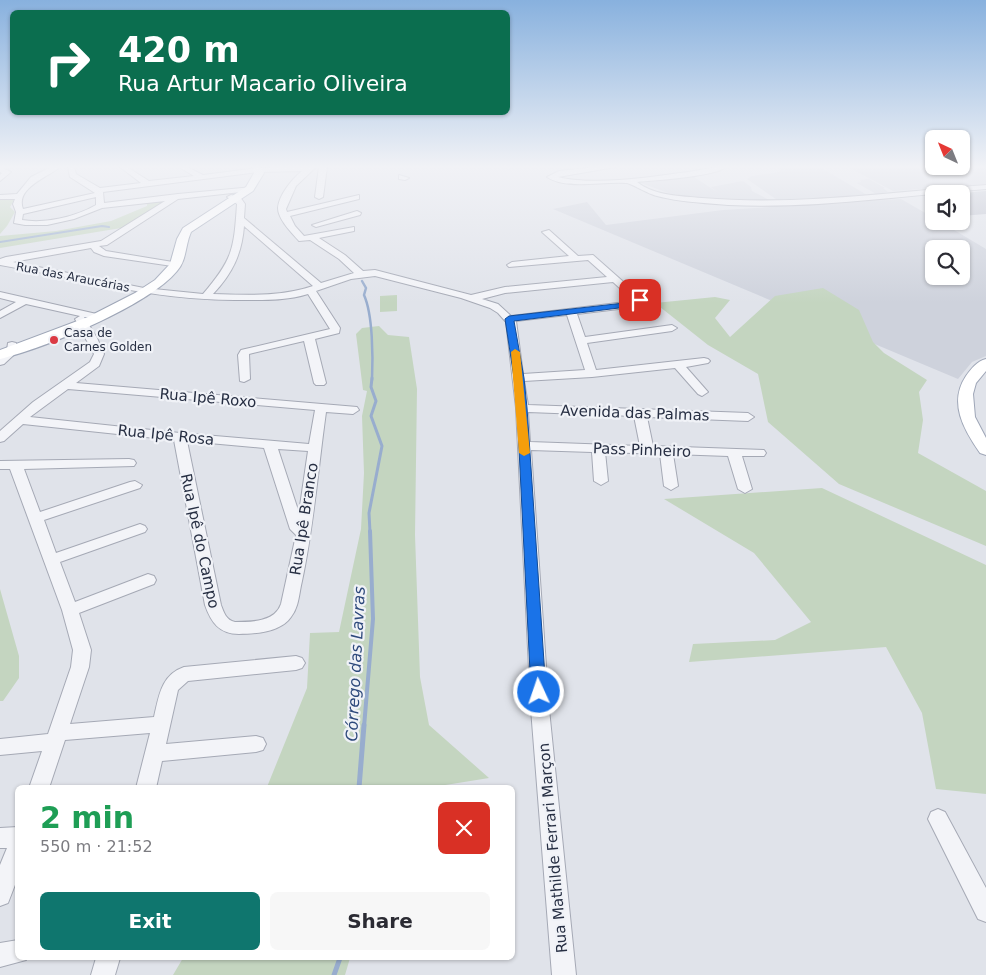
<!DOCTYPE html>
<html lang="en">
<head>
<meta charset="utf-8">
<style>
  :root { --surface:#fff; --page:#f7f7f7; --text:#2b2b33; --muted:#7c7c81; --accent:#0f766e }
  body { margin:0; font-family:"DejaVu Sans",sans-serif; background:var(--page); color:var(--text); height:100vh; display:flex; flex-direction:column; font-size:19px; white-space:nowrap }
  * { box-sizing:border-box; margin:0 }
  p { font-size:16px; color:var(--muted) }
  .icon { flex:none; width:28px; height:28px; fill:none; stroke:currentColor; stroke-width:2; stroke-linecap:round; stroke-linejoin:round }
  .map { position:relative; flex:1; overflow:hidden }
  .panel { position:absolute; left:15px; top:785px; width:500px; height:175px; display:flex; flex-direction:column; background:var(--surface); border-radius:8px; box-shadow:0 1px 4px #0004 }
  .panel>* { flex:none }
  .guide { position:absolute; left:10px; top:10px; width:500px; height:105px; border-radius:8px; box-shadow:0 1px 4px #0004; background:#0b6e4f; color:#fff; overflow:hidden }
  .needle { width:32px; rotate:317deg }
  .fabs { position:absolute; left:925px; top:130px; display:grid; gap:10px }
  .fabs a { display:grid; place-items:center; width:45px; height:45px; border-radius:8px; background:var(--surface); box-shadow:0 1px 4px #0004; font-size:25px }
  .pin { position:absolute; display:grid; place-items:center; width:42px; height:42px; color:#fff; margin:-21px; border-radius:10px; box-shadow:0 2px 8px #0006 }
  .me { position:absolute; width:55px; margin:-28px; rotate:357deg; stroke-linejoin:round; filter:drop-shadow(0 0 4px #0008) }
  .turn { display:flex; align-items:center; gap:18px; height:105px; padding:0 25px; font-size:22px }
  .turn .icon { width:65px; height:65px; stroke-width:2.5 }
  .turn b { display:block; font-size:35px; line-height:42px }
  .round { display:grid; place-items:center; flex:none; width:52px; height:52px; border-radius:8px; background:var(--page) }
  .headline { display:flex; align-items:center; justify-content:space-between; height:85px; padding:0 25px }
  h1 { font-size:30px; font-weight:800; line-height:38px; color:#1e9e55 }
  .button { display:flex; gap:10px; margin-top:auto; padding:10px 25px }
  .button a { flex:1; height:58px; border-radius:8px; background:var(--accent); color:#fff; font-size:20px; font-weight:800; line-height:58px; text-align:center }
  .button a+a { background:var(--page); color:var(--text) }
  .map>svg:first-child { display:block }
  .built { fill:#ced2dc; fill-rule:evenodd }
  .green { fill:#c4d5c0 }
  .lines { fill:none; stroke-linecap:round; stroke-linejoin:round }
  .stream-far4 { stroke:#98adce; stroke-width:2 }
  .stream-far3 { stroke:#98adce; stroke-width:2.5 }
  .stream-far2 { stroke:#98adce; stroke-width:3 }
  .stream-far1 { stroke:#98adce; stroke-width:4 }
  .stream { stroke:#98adce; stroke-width:5 }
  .building { fill:#babecb }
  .minor-casing { stroke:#a5a9b5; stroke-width:2 }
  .major-casing { stroke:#9ea6b7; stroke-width:2 }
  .minor { fill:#f3f4f8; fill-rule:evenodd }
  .major { fill:#fff; fill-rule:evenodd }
  .route { fill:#1a73e8; stroke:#114b97 }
  .slow { fill:#f59e0b }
  .poi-dot { fill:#db3a44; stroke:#f0f2f7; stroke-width:2 }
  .labels { text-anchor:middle; stroke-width:4.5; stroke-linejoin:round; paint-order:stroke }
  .far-street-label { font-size:12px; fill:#272f43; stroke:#f0f2f7 }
  .far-poi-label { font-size:12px; fill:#272f43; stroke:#f0f2f7; text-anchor:start }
  .street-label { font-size:15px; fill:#272f43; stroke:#f0f2f7 }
  .water-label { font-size:16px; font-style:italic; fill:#2d497b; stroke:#f0f2f7 }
</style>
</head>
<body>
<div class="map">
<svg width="986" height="975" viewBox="0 0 986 975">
  <rect width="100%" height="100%" fill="#e0e3ea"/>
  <path class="built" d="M820,167l47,28 -87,7 -33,-23 5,-3 27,-4 2,-4z
    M848,167h138v17l-93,7z
    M694,177l23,15 -6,-5 32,-6 8,6 1,4 21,11h-25l-9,-2 -9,1 -45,-5 -17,-3 -27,-10z
    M869,179l16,9h-2l5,4 -12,2 -19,-11 4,-1 -1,-2z
    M901,199l33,19v3h5l47,28v107l-14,6 -14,17 -405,-170 34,-7 19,23 117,-15zM934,249h27v27h-27z"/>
  <path class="green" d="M16,197l-6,10 5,5 -8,14 -7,8v-36z
    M170,199l-7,7 -42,22 -121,20v-12l56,-5 55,-10 36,-15v-4z
    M823,288l36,22 14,32 11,11 43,27 -8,12 4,28 -5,33 68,38v55l-147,-62 -71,-62 -10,-48 -50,-29 -53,-42 60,-6 15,3 -15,18 15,19 45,-41z
    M397,295v16l-17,1v-16z
    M379,326l9,9 21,2 8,52 -2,146 5,142 9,48 60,53 -56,9h-166l40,-99 3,-55 29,-1 22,-103 3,-56 -2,-57 5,-25 -4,-1 -7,-56 6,-6z
    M822,488l164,77v229l-50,-5 -14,-76 -36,-66 -197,15 4,-18 82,-4 36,-18 -57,-69 -90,-54z
    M0,589l19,67v22l-16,23h-3z
    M183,958h167l-5,17h-172z"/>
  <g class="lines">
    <path class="stream-far4" d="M0,242l102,-16 7,1"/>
    <path class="stream-far3" d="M362,281l4,7 -2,7c9,20 9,63 8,85"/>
    <path class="stream-far2" d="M370,532l-1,-19 13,-67 -11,-30 5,-15 -5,-14 1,-9"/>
    <path class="stream-far1" d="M364,727l9,-108 -3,-88"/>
    <path class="stream" d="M359,788l5,-63
      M334,975l6,-17"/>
  </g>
  <path class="building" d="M986,191v23l-25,2v-23z"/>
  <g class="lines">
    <g class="minor-casing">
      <path id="minor" d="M0,167l11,5 -11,9v-6l2,-2 -2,-1z
        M51,167h9c-12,10 -45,21 -37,42l72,-16 -25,-16 -2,-10h6l2,7 24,14 41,-5 -21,-16h7l22,14 45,-5 -15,-9h8l16,8 55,-7 58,-1 -20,19 -10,23 1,3 72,-17v4l-69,17 5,10 9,10 50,-9v4l-35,7 26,17 18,16 12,-1 96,25 34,-8 102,-10 -19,-17 -79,7 -2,-2 5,-3 57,-6 -27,-24 7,-2 29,26 15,-1 52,46 -10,6 -58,7 8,23 87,-12 5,3 -5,3 -85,12 9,27 108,-12 4,1 2,2 -2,2 -22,4 22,25 -6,4 -4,-2 -23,-26 -83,9 -68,4 4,24 220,8 6,4 -6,4 -101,-4 6,29 111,4 2,3 -2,3h-22l10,33 -7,4 -7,-4 -10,-33 -55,-2 5,32 -7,4 -7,-4 -4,-32 -55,-2 3,29 -7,4 -7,-4 -2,-29 -61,-2 18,259 27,266h-24l-21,-266 -15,-301 -10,-86 -8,-9 -8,-5 -29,-10 -86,-22 -24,3 -35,12 24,37 -1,5 -24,6 11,44 -2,2h-8l-2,-2 -10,-42 -55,13 1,25 -6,3 -4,-1 -2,-26 3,-5 89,-21 -22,-35c-22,7 -45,6 -68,6 -84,1 -158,-21 -240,-35v-6l6,-2 95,-16 64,-40 -63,7 -28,11 -27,6h-22l-11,-2 2,-11 -3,-8 2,-5h-15v-4l17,-1 14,-17zM302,171c-10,8 -23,24 -24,37 0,11 13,24 21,33l11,-1 29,19 15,14 -33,10 -77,-65 1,-14 -5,-7 -9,-2 -4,2 10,7c-3,45 -4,55 -34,90l-59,-6 -131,-26 78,-14 3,4 10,4 75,11v-4l-73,-12 -7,-5 8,-1 71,-46 72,-8 4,-2 -1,-2 -75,7 -74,9 -1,-11 155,-20zM96,197v8c-21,12 -51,19 -74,15l1,-6zM244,226l69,60c-32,11 -66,9 -100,8 19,-20 29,-40 31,-68zM613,282l21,19 -123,15 -13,-12 -16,-5 23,-6zM567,315l18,55 -62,4 -7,-53zM528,412l106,4 6,30 -110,-4z
        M319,167h8l-4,30 -4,2 -4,-2z
        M595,167h20l-57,10c35,9 94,0 130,-5 13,-2 25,-5 38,-5 -12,10 -71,13 -89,15 18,14 44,14 65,16 95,8 190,-6 284,-13v4c-86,7 -172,20 -258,16 -23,-2 -49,-3 -71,-9 -9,-2 -26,-13 -31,-13 -23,-2 -60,7 -79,-6l12,-6z
        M399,175l10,3 -4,2 -6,-1z
        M357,211l4,2 -1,2 -44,12 -4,-2z
        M0,292l101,23v4l-17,-2 13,21 7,16 -5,12 -23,17 281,24 2,3 -6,4 -27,-2c-8,57 -12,113 -24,169 -3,12 -3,26 -11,36 -10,15 -36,17 -52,17 -20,0 -28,-12 -34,-29l-31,-165 -151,-16 -19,17 -4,1v-11l33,-29 57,-40 4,-8 -19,-35 5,-3 -54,-12 -26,14v-7l16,-9 -16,-4zM68,389l247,21 -6,34 -129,-11 -150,-16zM187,441l77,7 26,81 6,6 -15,69c-6,18 -30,18 -46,18 -9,-2 -11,-9 -14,-17zM278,449l30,2 -9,62z
        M12,342l4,1 2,8 -14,13 -4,1v-9l7,-6 1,-7z
        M129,459l5,1 2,3 -2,3 -110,3 16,43 90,-30 5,-1 7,4 -2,3 -96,32 12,33 84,-29 5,2 2,3 -2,3 -85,30 15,40 73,-28 6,2 2,4 -2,4 -75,29 12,37 -2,17 -19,57 84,-7c5,-21 7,-42 30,-50l112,-11 6,2 3,5 -3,5 -6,2 -108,11 -10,9 -12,54 90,-8 7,2 3,6 -3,6 -7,2 -94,9 -6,27h-20l14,-55 -85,7 -16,48h-20l13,-37 -42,4v-16l48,-5 23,-67 2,-17 -11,-40 -52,-141h-10v-8z
        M938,809l7,3 41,76v34l-8,-3 -50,-100 3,-7z
        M18,827v50l-10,26 -8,3v-41l7,-17h-7v-20z
        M18,940v18h9l-1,2 -26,7v-24z
        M96,958h24l-5,17h-24z"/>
    </g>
    <g class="major-casing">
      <path id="major" d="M252,167h8l4,6 -11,18 -62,41c-6,13 -4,28 -14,39 -29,35 -132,77 -177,88v-9l88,-33 47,-24 20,-13 15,-16 7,-25 6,-11 63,-41 8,-14z
        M986,359v12l-10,12 -3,11 2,23 11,21v17l-6,-2c-16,-23 -32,-50 -14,-77 5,-7 11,-15 20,-17z"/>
    </g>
    <use href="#minor" class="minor"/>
    <use href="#major" class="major"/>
  </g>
  <linearGradient id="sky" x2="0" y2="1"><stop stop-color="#88b1de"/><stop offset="0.55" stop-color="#f1f2f6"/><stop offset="1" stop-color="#f1f2f6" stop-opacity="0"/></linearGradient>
  <rect width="986" height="303" fill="url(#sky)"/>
  <path class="route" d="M637,298l7,2 -9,6 -121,15 10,57 3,30 19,284 -2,5 -5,2 -5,-2 -3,-5 -14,-284 -3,-30 -9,-59 4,-3 124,-14z"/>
  <path class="slow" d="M515,349l5,3 10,101 -6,3 -5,-3 -8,-101z"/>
  <circle class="poi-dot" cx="54" cy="340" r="5"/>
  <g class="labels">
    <g class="far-street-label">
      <text transform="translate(73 277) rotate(11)" y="4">Rua das Araucárias</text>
    </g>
    <g class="far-poi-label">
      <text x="64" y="337">Casa de<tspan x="64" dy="14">Carnes Golden</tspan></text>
    </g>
    <g class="street-label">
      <text transform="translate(208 398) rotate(5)" y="5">Rua Ipê Roxo</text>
      <text transform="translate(635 413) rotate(2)" y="5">Avenida das Palmas</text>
      <text transform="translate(166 435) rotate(6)" y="5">Rua Ipê Rosa</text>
      <text transform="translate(642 450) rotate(2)" y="5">Pass Pinheiro</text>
      <text transform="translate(304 519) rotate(-81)" y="5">Rua Ipê Branco</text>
      <text transform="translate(200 541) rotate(78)" y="5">Rua Ipê do Campo</text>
      <text transform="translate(553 848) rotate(-95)" y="5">Rua Mathilde Ferrari Marçon</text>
    </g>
    <g class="water-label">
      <text transform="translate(355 664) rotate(-87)" y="6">Córrego das Lavras</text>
    </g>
  </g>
</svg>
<div class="fabs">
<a><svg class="needle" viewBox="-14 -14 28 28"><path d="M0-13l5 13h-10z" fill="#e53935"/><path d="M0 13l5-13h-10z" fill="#7c7c81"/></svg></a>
<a><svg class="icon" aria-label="sound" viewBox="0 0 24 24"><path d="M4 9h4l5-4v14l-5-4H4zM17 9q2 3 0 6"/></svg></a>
<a><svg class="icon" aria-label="search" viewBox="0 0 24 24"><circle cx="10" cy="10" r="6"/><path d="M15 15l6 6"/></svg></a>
</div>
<div class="pin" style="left:640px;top:300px;background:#d93025"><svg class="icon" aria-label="arrive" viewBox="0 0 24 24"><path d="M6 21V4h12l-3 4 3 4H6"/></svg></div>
<svg class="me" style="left:539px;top:692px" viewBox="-20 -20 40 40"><circle r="17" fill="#1a73e8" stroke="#fff" stroke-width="3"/><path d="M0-11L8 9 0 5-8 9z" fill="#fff"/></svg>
<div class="guide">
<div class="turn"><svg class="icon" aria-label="right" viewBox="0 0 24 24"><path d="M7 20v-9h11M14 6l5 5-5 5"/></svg><div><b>420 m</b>Rua Artur Macario Oliveira</div></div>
</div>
<section class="panel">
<div class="headline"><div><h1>2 min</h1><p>550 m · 21:52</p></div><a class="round" style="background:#d93025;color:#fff"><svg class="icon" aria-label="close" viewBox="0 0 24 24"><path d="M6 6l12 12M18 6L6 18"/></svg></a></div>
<div class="button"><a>Exit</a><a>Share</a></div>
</section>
</div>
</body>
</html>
